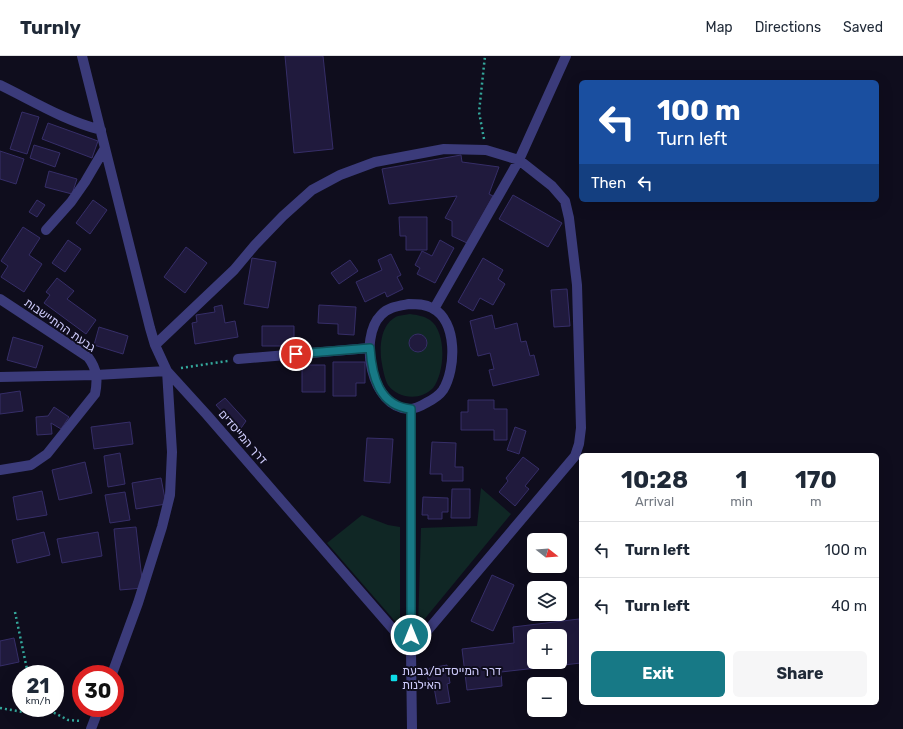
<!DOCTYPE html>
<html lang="en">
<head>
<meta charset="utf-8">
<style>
  :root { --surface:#fff; --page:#f6f6f7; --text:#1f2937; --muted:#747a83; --line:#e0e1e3; --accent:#177986 }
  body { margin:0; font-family:Rubik,"Noto Sans Hebrew",sans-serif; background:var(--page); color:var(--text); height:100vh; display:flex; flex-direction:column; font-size:15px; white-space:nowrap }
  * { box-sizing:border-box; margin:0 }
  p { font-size:13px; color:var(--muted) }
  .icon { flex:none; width:22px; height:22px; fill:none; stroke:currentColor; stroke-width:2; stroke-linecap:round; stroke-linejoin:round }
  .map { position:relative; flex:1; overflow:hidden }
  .drawer { position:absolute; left:579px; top:397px; width:300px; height:252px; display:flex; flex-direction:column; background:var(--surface); border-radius:6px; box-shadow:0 4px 16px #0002 }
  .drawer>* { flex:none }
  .guide { position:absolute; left:579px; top:24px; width:300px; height:122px; border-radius:6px; box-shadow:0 4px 16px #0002; background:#1a4fa0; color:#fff; overflow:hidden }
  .needle { width:26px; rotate:107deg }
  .controls { position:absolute; left:527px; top:477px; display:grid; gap:8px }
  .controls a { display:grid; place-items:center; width:40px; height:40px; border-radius:6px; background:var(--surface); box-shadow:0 4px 16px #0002; font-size:20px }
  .speed { position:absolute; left:12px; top:609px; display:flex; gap:8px; font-size:20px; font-weight:700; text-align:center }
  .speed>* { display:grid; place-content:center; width:52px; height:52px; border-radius:50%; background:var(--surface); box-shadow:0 4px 16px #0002; line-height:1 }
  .speed small { font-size:10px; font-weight:400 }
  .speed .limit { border:6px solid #d22; background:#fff; color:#111 }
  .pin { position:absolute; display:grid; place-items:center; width:34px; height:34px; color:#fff; margin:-17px; border:2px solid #fff; border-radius:50%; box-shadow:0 1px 4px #0007 }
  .me { position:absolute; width:44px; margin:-22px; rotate:0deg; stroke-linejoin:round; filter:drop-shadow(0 0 3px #0008) }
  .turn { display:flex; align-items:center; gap:14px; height:84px; padding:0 12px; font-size:18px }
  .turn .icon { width:52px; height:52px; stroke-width:2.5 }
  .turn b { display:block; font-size:28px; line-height:34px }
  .then { display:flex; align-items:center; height:38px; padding:0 12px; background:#0003; gap:8px; font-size:15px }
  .eta { display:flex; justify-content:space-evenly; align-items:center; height:68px; text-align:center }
  .eta b { font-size:24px; font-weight:700; line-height:28px }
  .primary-button { display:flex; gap:8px; margin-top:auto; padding:8px 12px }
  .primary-button a { flex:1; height:46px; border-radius:6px; background:var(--accent); color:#fff; font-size:16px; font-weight:700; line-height:46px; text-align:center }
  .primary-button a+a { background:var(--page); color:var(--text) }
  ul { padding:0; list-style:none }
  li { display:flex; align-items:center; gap:12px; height:56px; padding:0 12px; border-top:1px solid var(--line) }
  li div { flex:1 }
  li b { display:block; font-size:15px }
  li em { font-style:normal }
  header { display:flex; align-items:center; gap:24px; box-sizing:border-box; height:56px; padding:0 20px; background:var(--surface); border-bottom:1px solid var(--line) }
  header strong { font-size:19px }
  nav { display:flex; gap:22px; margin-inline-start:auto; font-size:14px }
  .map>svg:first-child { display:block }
  .green { fill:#102725 }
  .building { fill:#201a3d; stroke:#362e68; fill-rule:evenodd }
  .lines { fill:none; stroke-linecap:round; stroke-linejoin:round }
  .path { stroke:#34a89c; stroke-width:2.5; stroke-dasharray:2 3; stroke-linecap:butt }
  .minor { stroke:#3b3b7a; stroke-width:10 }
  .route-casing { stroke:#0f4f57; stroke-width:10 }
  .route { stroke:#177986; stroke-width:7 }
  .poi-dot { fill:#0edbe7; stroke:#0f0d1d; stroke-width:1.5 }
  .labels { text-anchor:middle; stroke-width:4; stroke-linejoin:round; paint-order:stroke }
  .street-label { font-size:12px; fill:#cfccfc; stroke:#0f0d1d }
  .poi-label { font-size:12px; fill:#cfccfc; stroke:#0f0d1d; text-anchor:start }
</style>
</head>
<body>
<header>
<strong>Turnly</strong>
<nav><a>Map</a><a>Directions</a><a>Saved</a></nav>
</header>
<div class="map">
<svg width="903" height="673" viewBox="0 0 903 673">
  <rect width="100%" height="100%" fill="#0f0d1d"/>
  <path class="green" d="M410,258c7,1 14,2 20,6 17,12 15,53 3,68 -12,13 -35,11 -45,-3 -3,-5 -5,-15 -6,-21 -3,-15 -2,-41 16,-48 4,-1 8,-1 12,-2z
    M481,432l30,26 -93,113 3,-99 56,-2z
    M362,459l26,10 12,2v100l-73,-84z"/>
  <path class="building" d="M285,0h38l10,93 -39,4z
    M22,56l17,5 -12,37 -17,-5z
    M48,67l50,18 -6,17 -50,-19z
    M34,89l26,8 -5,14 -25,-9z
    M0,95l24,8 -8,25 -16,-5z
    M461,99l1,7 37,5 -10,27 4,2 -26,47 -15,-7v-15l-7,-3 12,-22 -68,8 -7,-35z
    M49,115l28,8 -5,15 -27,-7z
    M513,139l49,28 -14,24 -49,-28z
    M37,144l8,5 -8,12 -8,-5z
    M93,144l14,10 -17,24 -14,-11z
    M399,161h28v33h-21v-14h-6z
    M23,171l17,11 -11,17 13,9 -18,28 -23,-15 7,-11 -7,-5z
    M68,184l13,9 -16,23 -13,-9z
    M440,184l14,8 -19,35 -18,-9 3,-6 -5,-3 7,-14 10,5z
    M186,191l21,16 -22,30 -21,-16z
    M391,198l10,21 -4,2 6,12 -16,8 -2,-5 -20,10 -9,-20 26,-12 -4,-10z
    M252,202l24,4 -8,46 -24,-4z
    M483,202l20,12 -5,9 7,5 -12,21 -13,-7 -7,13 -15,-9z
    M350,204l8,11 -19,13 -8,-11z
    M57,222l17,13 -7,8 29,21 -10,14 -42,-31 6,-8 -4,-3z
    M567,233l3,37 -16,1 -3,-37z
    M222,249l3,18 10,-2 3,16 -43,7 -3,-21 5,-1 -1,-7 19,-3 -1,-5z
    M319,249l37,2 -2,28 -16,-1v-10l-20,-1z
    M492,259l3,14 22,-6 4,19 5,-1 4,15 4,-1 5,20 -46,11 -4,-16 5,-1 -4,-16 -12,3 -8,-35z
    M262,270h32v20h-32z
    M99,271l29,9 -5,18 -29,-9z
    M409 287a9 9 0 1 1 18 0a9 9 0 1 1-18 0Z
    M13,281l30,9 -7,22 -29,-8z
    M333,306h32v21h-9v13h-23z
    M302,309h23v27h-23z
    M20,335l3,20 -23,3v-20z
    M225,342l21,23 -7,10 -23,-26z
    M468,344h26v9h13v31h-13v-10h-33v-18h7z
    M54,351l15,10 -8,12 -10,-6 1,11 -15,1 -1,-18 12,-1z
    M130,366l3,22 -39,5 -3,-22z
    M515,371l11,4 -7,23 -12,-4z
    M367,382l26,1 -3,44 -26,-2z
    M432,386l24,1 -1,24h8v14h-21v-7h-12z
    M120,397l5,31 -17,3 -4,-31z
    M523,401l16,12 -14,17 4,3 -14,17 -16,-14 9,-11 -2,-3z
    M85,406l7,31 -33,7 -7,-30z
    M161,422l5,26 -30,5 -4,-26z
    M452,433h18v29h-19z
    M42,435l5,24 -30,5 -4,-23z
    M125,436l5,28 -20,3 -5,-28z
    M423,441l25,1v14h-6v7h-14v-4h-6z
    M136,471l7,61 -23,2 -6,-61z
    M44,476l6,23 -33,8 -5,-23z
    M98,476l4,24 -40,7 -5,-24z
    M492,519l22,10 -21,46 -22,-10z
    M579,563l2,14v30l-80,9 1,14 -35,4 -5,-41 52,-6 -1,-16zM534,580h26v26h-26z
    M14,582l5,24 -19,4v-25z
    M447,609l3,18 -3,1 3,18 -13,2 -3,-17 -4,1 -4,-19z"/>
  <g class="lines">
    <path class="path" d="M484,83l-5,-27 6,-56
      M181,312l47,-7
      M15,556l13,62
      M0,652l23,4 12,-4
      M45,652l23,12 13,1"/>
    <path class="minor" d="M82,0l68,272 5,17 12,26 40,44 204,235 1,79
      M0,29c33,16 65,36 101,45
      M46,174l25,-28 14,-20 20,-34
      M0,243l88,58c9,12 10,22 7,37l-48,60 -16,11 -31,5
      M409,248c8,0 16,0 23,4 26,13 24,61 11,82 -4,6 -11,10 -17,13 -5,3 -11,6 -17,6 -38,-1 -51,-71 -28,-94 7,-8 17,-9 28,-11z
      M434,253l85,-149 47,-104
      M155,289l79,-75 21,-25 28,-29 29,-26 28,-15 35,-13 69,-13 42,1 33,10 33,26 13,15 4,17 8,67 4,143 -2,16 -4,12 -164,194
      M238,303l132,-11
      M0,321l96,-2 71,-4 5,81 -2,43 -8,32 -24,76 -26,71
      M411,353v241
      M91,673l8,-21"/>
  </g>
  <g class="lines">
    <g class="route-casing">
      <path id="route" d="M296,298l74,-6c2,28 9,58 41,61v226"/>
    </g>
    <use href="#route" class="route"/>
  </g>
  <rect class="poi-dot" x="390" y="618" width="8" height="8" rx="2"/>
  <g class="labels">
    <g class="street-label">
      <text transform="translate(60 269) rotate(35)" y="4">גבעת ההתיישבות</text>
      <text transform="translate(243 381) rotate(49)" y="4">דרך המייסדים</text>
    </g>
    <g class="poi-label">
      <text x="402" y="619">דרך המייסדים/גבעת<tspan x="402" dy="14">האילנות</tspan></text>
    </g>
  </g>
</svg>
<div class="controls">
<a><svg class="needle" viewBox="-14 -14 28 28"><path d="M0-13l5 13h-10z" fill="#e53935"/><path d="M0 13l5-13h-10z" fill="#747a83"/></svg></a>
<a><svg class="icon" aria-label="layers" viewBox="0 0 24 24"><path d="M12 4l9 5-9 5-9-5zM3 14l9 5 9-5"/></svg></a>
<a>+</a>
<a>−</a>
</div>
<div class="speed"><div>21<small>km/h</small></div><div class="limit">30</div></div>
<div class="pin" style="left:296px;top:298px;background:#d93025"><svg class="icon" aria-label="arrive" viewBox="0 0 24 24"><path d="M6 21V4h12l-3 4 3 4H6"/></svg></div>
<svg class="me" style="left:411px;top:579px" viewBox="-20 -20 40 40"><circle r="17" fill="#177986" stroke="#fff" stroke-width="3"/><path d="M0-11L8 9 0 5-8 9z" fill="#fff"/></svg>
<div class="guide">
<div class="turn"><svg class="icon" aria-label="left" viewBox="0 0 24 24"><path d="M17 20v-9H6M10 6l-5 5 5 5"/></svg><div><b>100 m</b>Turn left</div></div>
<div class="then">Then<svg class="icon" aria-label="left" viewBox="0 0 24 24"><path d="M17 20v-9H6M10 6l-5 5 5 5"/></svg></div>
</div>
<section class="drawer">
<div class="eta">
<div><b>10:28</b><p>Arrival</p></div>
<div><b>1</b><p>min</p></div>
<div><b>170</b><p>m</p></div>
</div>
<ul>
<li><svg class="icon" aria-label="left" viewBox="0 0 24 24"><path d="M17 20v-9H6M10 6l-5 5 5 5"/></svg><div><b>Turn left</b></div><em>100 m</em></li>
<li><svg class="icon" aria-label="left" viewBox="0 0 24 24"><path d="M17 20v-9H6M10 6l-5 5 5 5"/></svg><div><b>Turn left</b></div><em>40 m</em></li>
</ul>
<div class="primary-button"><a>Exit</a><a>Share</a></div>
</section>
</div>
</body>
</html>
